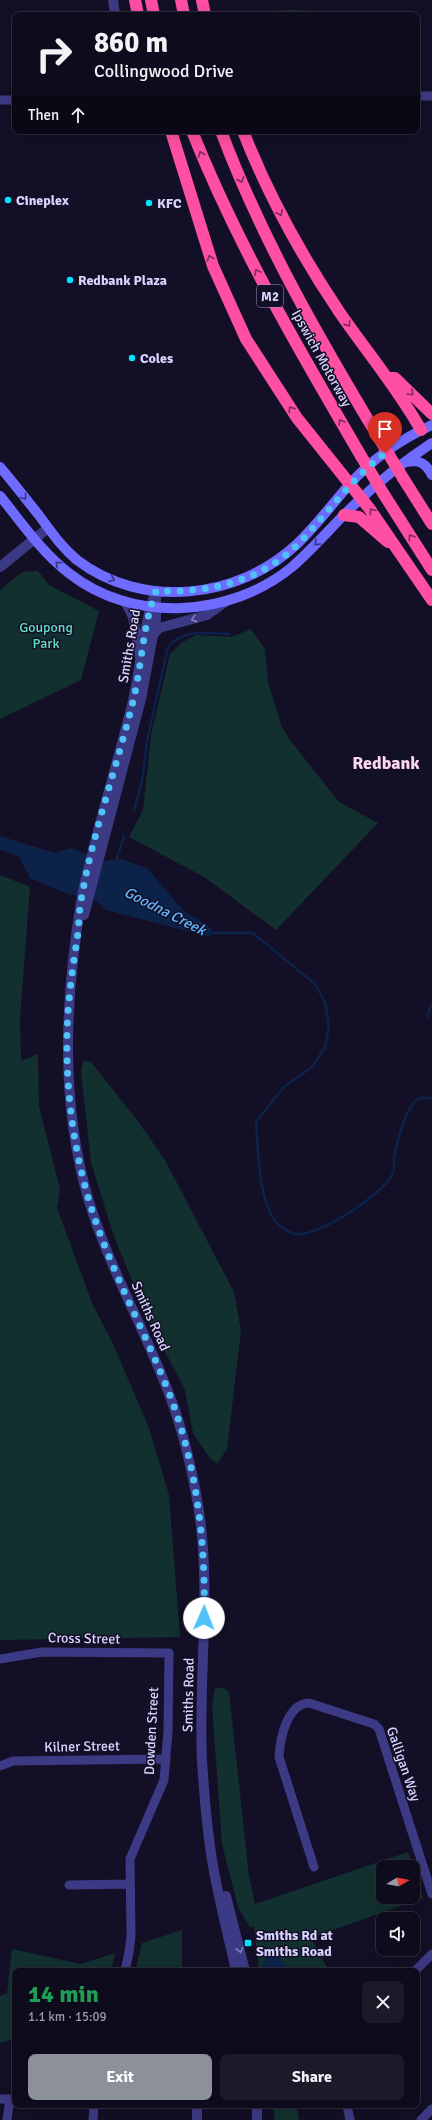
<!DOCTYPE html>
<html lang="en">
<head>
<meta charset="utf-8">
<style>
  :root { --surface:#0e0b1c; --page:#1c1929; --text:#f1f3f6; --muted:#9b9ba3; --line:#2e2b3b; --accent:#8c9099 }
  body { margin:0; font-family:Signika,sans-serif; background:var(--page); color:var(--text); height:100vh; display:flex; flex-direction:column; font-size:15px; white-space:nowrap }
  * { box-sizing:border-box; margin:0 }
  p { font-size:13px; color:var(--muted) }
  .icon { flex:none; width:22px; height:22px; fill:none; stroke:currentColor; stroke-width:2; stroke-linecap:round; stroke-linejoin:round }
  .map { position:relative; flex:1; overflow:hidden }
  .panel { position:absolute; left:12px; top:1968px; width:408px; height:140px; display:flex; flex-direction:column; background:var(--surface); border-radius:8px; box-shadow:0 4px 16px #0002,0 0 0 1px var(--line) }
  .panel>* { flex:none }
  .guide { position:absolute; left:12px; top:12px; width:408px; height:122px; border-radius:8px; box-shadow:0 4px 16px #0002,0 0 0 1px var(--line); background:#0e0b1c; color:var(--text); overflow:hidden }
  .needle { width:26px; rotate:80deg }
  .tools { position:absolute; left:376px; top:1860px; display:grid; gap:8px }
  .tools a { display:grid; place-items:center; width:44px; height:44px; border-radius:8px; background:var(--surface); box-shadow:0 4px 16px #0002,0 0 0 1px var(--line); font-size:20px }
  .pin { position:absolute; display:grid; place-items:center; width:34px; height:34px; color:#fff; margin:-41px -17px; border-radius:50% 50% 50% 0; rotate:-45deg; box-shadow:0 0 4px #0007 }
  .pin .icon { rotate:45deg }
  .me { position:absolute; width:44px; margin:-22px; rotate:1deg; stroke-linejoin:round; filter:drop-shadow(0 0 3px #0008) }
  .turn { display:flex; align-items:center; gap:14px; height:84px; padding:0 16px; font-size:18px }
  .turn .icon { width:52px; height:52px; stroke-width:2.5 }
  .turn b { display:block; font-size:28px; line-height:34px }
  .then { display:flex; align-items:center; height:38px; padding:0 16px; background:#0003; gap:8px; font-size:15px }
  .round { display:grid; place-items:center; flex:none; width:42px; height:42px; border-radius:8px; background:var(--page) }
  .summary { display:flex; align-items:center; justify-content:space-between; height:68px; padding:0 16px }
  h1 { font-size:24px; font-weight:700; line-height:30px; color:#1e9e55 }
  .button { display:flex; gap:8px; margin-top:auto; padding:8px 16px }
  .button a { flex:1; height:46px; border-radius:8px; background:var(--accent); color:#fff; font-size:16px; font-weight:700; line-height:46px; text-align:center }
  .button a+a { background:var(--page); color:var(--text) }
  .map>svg:first-child { display:block }
  .green { fill:#12302f }
  .water { fill:#0c2248 }
  .lines { fill:none; stroke-linecap:round; stroke-linejoin:round }
  .stream { stroke:#0c2248; stroke-width:2.5 }
  .minor { stroke:#3d3a85; stroke-width:9 }
  .tertiary { stroke:#3d3a85; stroke-width:10 }
  .secondary { stroke:#6f6bff; stroke-width:10 }
  .motorway { stroke:#ff4fa3; stroke-width:12 }
  .motorway-bridge { stroke:#ff4fa3; stroke-width:12 }
  .oneway { stroke:#7d2c5e }
  .oneway2 { stroke:#38347d }
  .oneway3 { stroke:#837fbc }
  .route { stroke:#4fc3f7; stroke-width:7; stroke-dasharray:0 12.6 }
  .poi-dot { fill:#00e5ff; stroke:#130f26; stroke-width:1.5 }
  .labels { text-anchor:middle; stroke-width:3; stroke-linejoin:round; paint-order:stroke }
  .shield { fill:#130f26; stroke:#9e99be; stroke-width:1 }
  .shield-label { font-size:13px; font-weight:bold; fill:#d9d4ff }
  .poi-label { font-size:14px; font-weight:bold; fill:#d9d4ff; stroke:#130f26; text-anchor:start }
  .street-label { font-size:14px; fill:#d9d4ff; stroke:#130f26 }
  .park-label { font-size:14px; fill:#5fe0c0; stroke:#130f26 }
  .water-label { font-size:15px; font-style:italic; fill:#62b6ff; stroke:#130f26 }
  .district-label { font-size:18px; font-weight:bold; fill:#ffd6f0; stroke:#130f26 }
</style>
</head>
<body>
<div class="map">
<svg width="432" height="2120" viewBox="0 0 432 2120">
  <rect width="100%" height="100%" fill="#130f26"/>
  <path class="green" d="M292,10l39,1 16,4h-101l12,-4z
    M38,571l11,14 50,26 -18,69 -81,39v-129l22,-18z
    M251,629l14,20 3,33 13,43 9,15 49,62 39,21 -102,107 -72,-53 -75,-40 14,-27 8,-75 19,-81 11,-11 15,-8 36,2z
    M0,875l30,12 -10,131 1,43 17,-7 1,53 21,82 -3,19 35,95 21,41 36,84 20,67 11,142 -180,3z
    M83,1061l8,1 46,58 28,40 69,132 7,39 -14,118 -10,15 -8,-7 -16,-24 -8,-43 -38,-73 -34,-83 -22,-72 -10,-90z
    M215,1688h9l5,4 20,184 6,28 153,-52 5,15h-30v30h30v-30l10,31 -112,40 18,33h-70l-5,-44h-4l-12,-20 -16,-63 -10,-139z
    M182,1930v41h-47l7,-28z
    M12,1949l69,15 34,-11 -4,18h-96v68l-15,4v-47l7,-3z
    M273,2105h24l2,15h-24z"/>
  <path class="water" d="M0,836l55,17 15,-5 36,13 15,-2 26,9 36,42 29,19 -2,8 -104,-27 -9,-9 -29,-7 -38,-16 -11,-21 -19,-7z
    M274,1956l6,2 9,13h-23l-3,-7 3,-7z"/>
  <g class="lines">
    <path class="stream" d="M134,810l8,-28 5,-41 21,-94c15,-18 40,-14 61,-13
      M116,861l8,-25
      M209,933h44l62,51 10,18 4,24 -4,21 -12,19 -29,21 -28,35c2,26 2,95 29,107 3,2 7,5 11,5 20,4 90,-41 97,-61 2,-4 1,-10 1,-15 3,-14 11,-54 26,-60 3,-1 9,0 12,0
      M427,1017l3,-10 2,-2"/>
    <path class="minor" d="M417,96h15
      M0,100h15
      M0,1659l42,-7 127,1 -1,78 -4,49 -34,79 1,77 -2,16 -4,19
      M0,1766l13,-5 153,-2
      M314,1867l-35,-110c1,-19 8,-53 30,-54l65,21 5,5 53,165
      M69,1885l61,-1
      M415,1971l17,-17
      M0,2099h15
      M347,2105l3,15
      M7,2120l3,-21
      M93,2120l1,-15
      M421,2120l11,-11"/>
    <path class="tertiary" d="M113,0l2,15
      M0,567l48,-39
      M156,591c-14,36 -15,80 -25,118 -11,43 -24,87 -35,130 -5,21 -12,42 -15,63 -16,98 -21,199 7,296 21,71 59,134 84,204 12,33 20,68 26,103 14,84 0,171 4,256 2,32 5,67 10,99 6,37 16,74 24,111
      M125,601l8,16 7,40
      M153,635l6,-7 48,-13 21,-15
      M84,915l57,-216 15,-80v-21
      M226,1896l19,75
      M257,2105v15
      M197,2120v-15"/>
    <path class="secondary" d="M407,462c13,-3 19,2 25,13
      M0,467c13,15 25,31 38,47 12,16 23,33 39,46 65,50 162,39 220,-16 19,-18 35,-40 52,-59 23,-26 52,-46 83,-60
      M0,496c22,27 42,57 70,78 64,50 161,43 222,-7 22,-19 41,-42 62,-62 23,-22 52,-45 78,-62"/>
    <path class="motorway" d="M135,0l3,15
      M151,0l3,15
      M181,0l3,15
      M202,0l3,15
      M171,131l42,135 33,73 51,79 72,90 63,92
      M192,131c45,113 107,219 169,325
      M221,131c41,109 99,209 159,309
      M243,131c25,64 58,124 97,182 27,39 58,76 81,117
      M387,378h8l37,36
      M403,478l29,46
      M383,493l49,77
      M344,515l15,2 29,25"/>
    <path class="motorway-bridge" d="M380,440l23,38
      M361,456l22,37"/>
  </g>
  <defs><path id="oneway-chevron" d="M-2-3.5L2.5 0L-2 3.5" fill="none" stroke-width="1.6" stroke-linecap="round" stroke-linejoin="round"/></defs>
  <g class="oneway">
    <use href="#oneway-chevron" transform="translate(201 154) rotate(-113)"/>
    <use href="#oneway-chevron" transform="translate(241 180) rotate(67)"/>
    <use href="#oneway-chevron" transform="translate(280 213) rotate(63)"/>
    <use href="#oneway-chevron" transform="translate(210 258) rotate(-109)"/>
    <use href="#oneway-chevron" transform="translate(257 272) rotate(-117)"/>
    <use href="#oneway-chevron" transform="translate(348 324) rotate(55)"/>
    <use href="#oneway-chevron" transform="translate(411 393) rotate(45)"/>
    <use href="#oneway-chevron" transform="translate(291 409) rotate(-125)"/>
    <use href="#oneway-chevron" transform="translate(341 422) rotate(-120)"/>
    <use href="#oneway-chevron" transform="translate(372 511) rotate(-126)"/>
    <use href="#oneway-chevron" transform="translate(411 537) rotate(-123)"/>
  </g>
  <g class="oneway2">
    <use href="#oneway-chevron" transform="translate(24 497) rotate(52)"/>
    <use href="#oneway-chevron" transform="translate(317 543) rotate(134)"/>
    <use href="#oneway-chevron" transform="translate(58 564) rotate(-137)"/>
    <use href="#oneway-chevron" transform="translate(112 579) rotate(22)"/>
  </g>
  <g class="oneway3">
    <use href="#oneway-chevron" transform="translate(194 619) rotate(164)"/>
    <use href="#oneway-chevron" transform="translate(240 1950) rotate(76)"/>
  </g>
  <g class="lines">
    <path class="route" d="M204,1618c2,-73 -7,-150 -33,-220 -26,-68 -63,-131 -83,-201 -17,-59 -24,-124 -20,-185 2,-27 6,-53 10,-79 1,-11 1,-22 3,-32 11,-66 35,-131 51,-196 10,-37 10,-78 24,-114 52,2 105,-9 143,-48 29,-30 52,-64 86,-90"/>
  </g>
  <g class="poi-dot">
    <circle cx="8" cy="200" r="4"/>
    <circle cx="149" cy="203" r="4"/>
    <circle cx="70" cy="280" r="4"/>
    <circle cx="132" cy="358" r="4"/>
    <rect x="244" y="1939" width="8" height="8" rx="2"/>
  </g>
  <g class="labels">
    <rect class="shield" x="257" y="285" width="26" height="22" rx="3"/>
    <g class="shield-label">
      <text x="270" y="301">M2</text>
    </g>
    <g class="poi-label">
      <text x="16" y="205">Cineplex</text>
      <text x="157" y="208">KFC</text>
      <text x="78" y="285">Redbank Plaza</text>
      <text x="140" y="363">Coles</text>
      <text x="256" y="1940">Smiths Rd at<tspan x="256" dy="16">Smiths Road</tspan></text>
    </g>
    <g class="street-label">
      <text transform="translate(322 358) rotate(61)" y="5">Ipswich Motorway</text>
      <text transform="translate(129 646) rotate(-80)" y="5">Smiths Road</text>
      <text transform="translate(151 1316) rotate(66)" y="5">Smiths Road</text>
      <text transform="translate(84 1638) rotate(1)" y="5">Cross Street</text>
      <text transform="translate(188 1695) rotate(-89)" y="5">Smiths Road</text>
      <text transform="translate(151 1731) rotate(-87)" y="5">Dowden Street</text>
      <text transform="translate(82 1746) rotate(-1)" y="5">Kilner Street</text>
      <text transform="translate(404 1764) rotate(71)" y="5">Galligan Way</text>
    </g>
    <g class="park-label">
      <text x="46" y="632">Goupong<tspan x="46" dy="16">Park</tspan></text>
    </g>
    <g class="water-label">
      <text transform="translate(165 911) rotate(27)" y="5">Goodna Creek</text>
    </g>
    <g class="district-label">
      <text x="386" y="769">Redbank</text>
    </g>
  </g>
</svg>
<div class="tools">
<a><svg class="needle" viewBox="-14 -14 28 28"><path d="M0-13l5 13h-10z" fill="#e53935"/><path d="M0 13l5-13h-10z" fill="#9b9ba3"/></svg></a>
<a><svg class="icon" aria-label="sound" viewBox="0 0 24 24"><path d="M4 9h4l5-4v14l-5-4H4zM17 9q2 3 0 6"/></svg></a>
</div>
<div class="pin" style="left:385px;top:453px;background:#d93025"><svg class="icon" aria-label="arrive" viewBox="0 0 24 24"><path d="M6 21V4h12l-3 4 3 4H6"/></svg></div>
<svg class="me" style="left:204px;top:1618px" viewBox="-20 -20 40 40"><circle r="19" fill="#fff"/><path d="M0-13L10 11 0 6-10 11z" fill="#4fc3f7"/></svg>
<div class="guide">
<div class="turn"><svg class="icon" aria-label="right" viewBox="0 0 24 24"><path d="M7 20v-9h11M14 6l5 5-5 5"/></svg><div><b>860 m</b>Collingwood Drive</div></div>
<div class="then">Then<svg class="icon" aria-label="ahead" viewBox="0 0 24 24"><path d="M12 20V5M6 11l6-6 6 6"/></svg></div>
</div>
<section class="panel">
<div class="summary"><div><h1>14 min</h1><p>1.1 km · 15:09</p></div><a class="round"><svg class="icon" aria-label="close" viewBox="0 0 24 24"><path d="M6 6l12 12M18 6L6 18"/></svg></a></div>
<div class="button"><a>Exit</a><a>Share</a></div>
</section>
</div>
</body>
</html>
